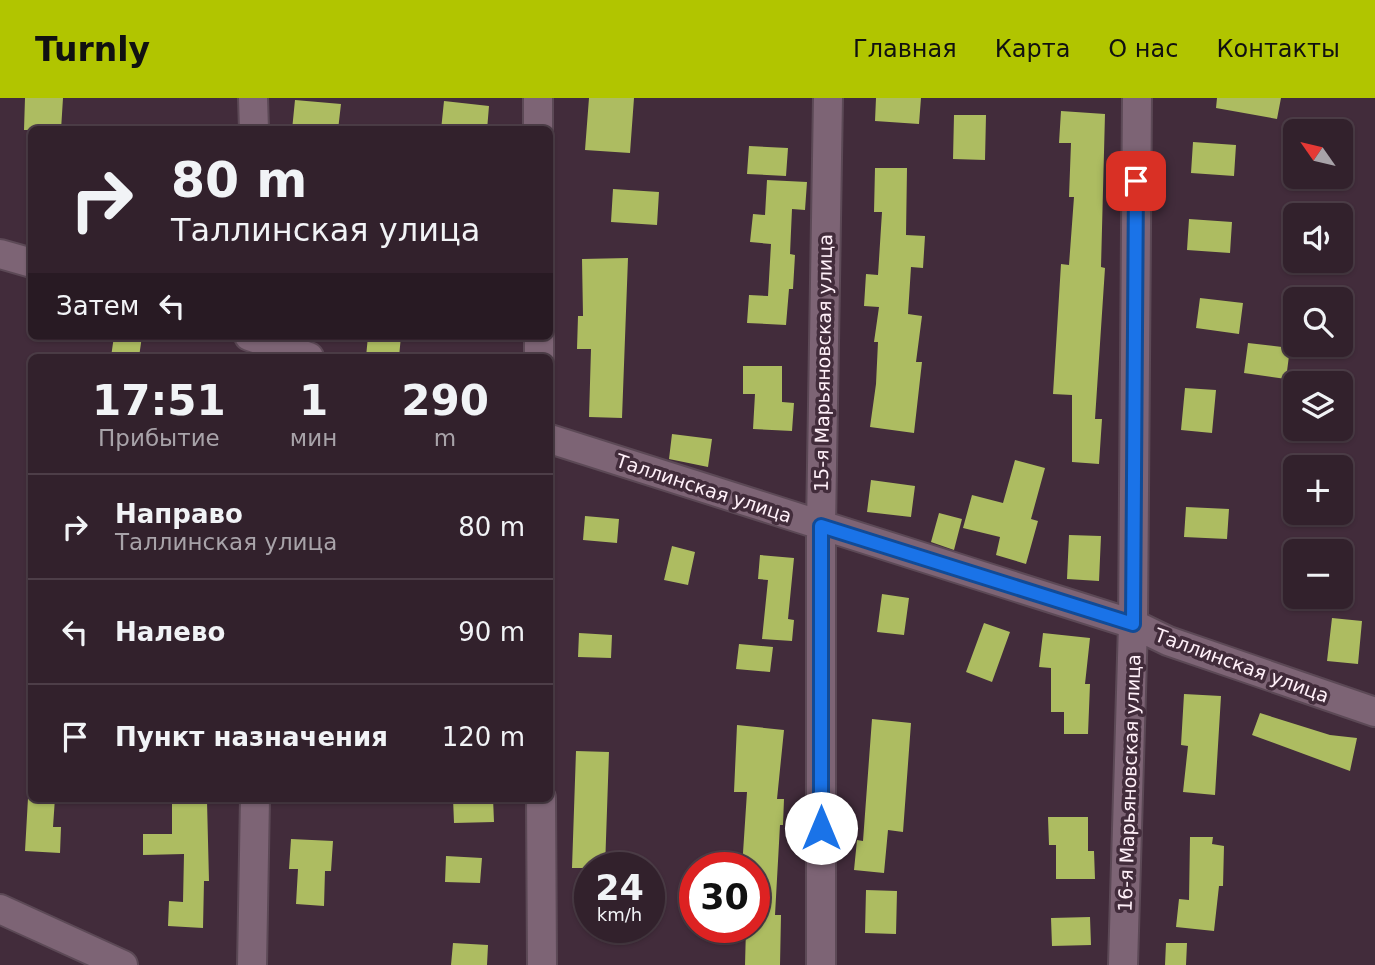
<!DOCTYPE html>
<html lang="ru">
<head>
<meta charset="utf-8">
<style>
  :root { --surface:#32212c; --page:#3a2934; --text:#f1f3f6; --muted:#a8a3a9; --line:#4d3e48; --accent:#b1c500 }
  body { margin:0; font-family:"DejaVu Sans",sans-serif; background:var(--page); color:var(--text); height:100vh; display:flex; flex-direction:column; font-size:26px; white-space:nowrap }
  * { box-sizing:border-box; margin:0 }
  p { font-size:23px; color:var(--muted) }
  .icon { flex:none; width:38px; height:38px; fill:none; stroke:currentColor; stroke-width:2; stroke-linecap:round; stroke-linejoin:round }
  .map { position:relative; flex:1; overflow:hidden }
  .drawer { position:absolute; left:28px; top:256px; width:525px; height:448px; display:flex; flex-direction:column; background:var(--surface); border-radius:10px; box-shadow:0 2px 5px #0004,0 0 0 2px var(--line) }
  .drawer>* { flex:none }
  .top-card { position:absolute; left:28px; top:28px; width:525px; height:214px; border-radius:10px; box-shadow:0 2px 5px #0004,0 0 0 2px var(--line); background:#32212c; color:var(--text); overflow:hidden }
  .needle { width:46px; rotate:304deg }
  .buttons { position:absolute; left:1283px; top:21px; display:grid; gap:14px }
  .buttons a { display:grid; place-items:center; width:70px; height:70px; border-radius:10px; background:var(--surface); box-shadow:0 2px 5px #0004,0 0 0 2px var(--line); font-size:35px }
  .speed { position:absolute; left:574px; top:754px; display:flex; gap:14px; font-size:35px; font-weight:700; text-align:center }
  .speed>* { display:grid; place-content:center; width:91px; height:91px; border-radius:50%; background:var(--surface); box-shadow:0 2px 5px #0004,0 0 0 2px var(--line); line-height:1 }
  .speed small { font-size:18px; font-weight:400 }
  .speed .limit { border:10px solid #d22; background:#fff; color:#111 }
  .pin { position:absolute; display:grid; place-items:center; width:60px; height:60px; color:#fff; margin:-30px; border-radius:14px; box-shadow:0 4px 10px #0006 }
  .me { position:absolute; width:77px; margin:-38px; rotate:0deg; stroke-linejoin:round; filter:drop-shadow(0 0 5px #0008) }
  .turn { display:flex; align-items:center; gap:24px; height:147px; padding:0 28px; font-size:32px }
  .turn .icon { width:91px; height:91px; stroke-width:2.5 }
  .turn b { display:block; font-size:49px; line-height:60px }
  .then { display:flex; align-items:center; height:66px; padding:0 28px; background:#0003; gap:14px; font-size:26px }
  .eta { display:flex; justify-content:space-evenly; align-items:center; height:119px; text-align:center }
  .eta b { font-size:42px; font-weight:800; line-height:49px }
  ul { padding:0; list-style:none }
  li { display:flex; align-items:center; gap:21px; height:105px; padding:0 28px; border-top:2px solid var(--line) }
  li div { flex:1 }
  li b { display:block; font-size:26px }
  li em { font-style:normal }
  header { display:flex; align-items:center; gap:42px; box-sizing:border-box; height:98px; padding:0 35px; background:var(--accent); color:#111 }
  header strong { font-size:33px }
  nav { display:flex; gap:38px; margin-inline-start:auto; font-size:24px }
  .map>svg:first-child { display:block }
  .building { fill:#adbc61 }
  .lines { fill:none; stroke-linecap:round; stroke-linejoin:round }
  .street-casing { stroke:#5c4956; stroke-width:32 }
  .street { stroke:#7d6475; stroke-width:28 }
  .route-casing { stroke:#114b97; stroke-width:18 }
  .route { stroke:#1a73e8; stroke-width:12 }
  .labels { text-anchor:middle; stroke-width:7; stroke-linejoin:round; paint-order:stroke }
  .street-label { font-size:19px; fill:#fff0f9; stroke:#422c3b }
</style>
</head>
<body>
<header>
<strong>Turnly</strong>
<nav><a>Главная</a><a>Карта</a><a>О нас</a><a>Контакты</a></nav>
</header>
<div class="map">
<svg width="1375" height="867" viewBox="0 0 1375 867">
  <rect width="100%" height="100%" fill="#422c3b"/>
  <path class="building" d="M25,0h38l-2,32h-37z
    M589,0h45l-4,55 -45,-3z
    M876,0h45l-2,26 -44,-3z
    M1217,0h64l-4,21 -61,-11z
    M295,2l46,4 -3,26h-46z
    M444,3l45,5 -2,24h-46z
    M1061,13l44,3 -4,153 4,1 -10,151h7l-3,45 -27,-2v-67l-19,-1 8,-130 8,1 5,-68h-5l2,-54h-12z
    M954,17h32l-1,45 -32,-1z
    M1193,44l43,3 -2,31 -43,-3z
    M749,48l39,2 -2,28 -39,-2z
    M875,70h32l-1,67 19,1 -2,32 -12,-1 -3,47 14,2 -6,46h6l-8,71 -44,-6 6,-43 2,-42h-4l5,-35 -15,-1 2,-32 12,1 4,-63h-8z
    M767,82l40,2 -2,28 -13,-1 -2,45 5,1 -2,34h-4l-3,36 -39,-2 2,-28 19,1 3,-52 -21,-2 3,-28 12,1z
    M613,91l46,3 -2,33 -46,-3z
    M1189,121l43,3 -2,31 -43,-3z
    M628,160l-6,160 -33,-1 2,-68h-14l1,-33h5l-1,-57z
    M1200,200l43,5 -4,31 -43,-6z
    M114,238h28l-3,21h-28z
    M368,238h33l-2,21h-33z
    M1248,245l42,5 -4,31 -42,-6z
    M743,268h39v36l12,1 -2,28 -39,-2 2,-35h-12z
    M1185,290l31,2 -4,43 -31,-3z
    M672,336l40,5 -4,28 -39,-8z
    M1015,362l30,8 -14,51 7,2 -12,43 -30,-9 4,-18 -37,-9 9,-33 31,8z
    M871,382l44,6 -4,31 -44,-5z
    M1186,409l43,2 -2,30 -43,-2z
    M939,415l23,6 -8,31 -23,-8z
    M585,418l34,3 -2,24 -34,-3z
    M1069,437l32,1 -2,45 -32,-2z
    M672,448l23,6 -7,33 -24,-5z
    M760,457l34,3 -6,61 6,1 -2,21 -30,-2 6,-59 -10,-1z
    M882,496l27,4 -5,37 -27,-3z
    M1332,520l30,3 -4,43 -31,-3z
    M984,525l26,9 -18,50 -26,-10z
    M579,535l33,2 -1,23 -33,-1z
    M1043,535l47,5 -5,46h5l-2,50h-24v-22h-13v-44l-12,-1z
    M739,546l34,3 -3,25 -34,-3z
    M1184,596l37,2 -6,99 -32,-3 5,-46 -7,-1z
    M1260,615l70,22 27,3 -7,33 -98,-36z
    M872,621l39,4 -8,109 -15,-2 -4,43 -30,-3 3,-30 6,1z
    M737,627l47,5 -7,69h7l-1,26h-3l-5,90h6l-1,50h-35l1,-37h8v-60h-12l5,-76h-13z
    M576,653l33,1 -4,116h-33z
    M28,700h27l-2,29h8l-1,26 -35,-2z
    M453,700h40l1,24 -40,1z
    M172,703h35l2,80h-5l-1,47 -35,-2 1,-25 14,1 1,-48 -41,1v-21h29z
    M1048,719h40v34h6l1,28h-39v-34h-7z
    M1190,739h23l-1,7 12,2 -1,40h-4l-5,45 -38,-4 3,-28 10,1z
    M291,741l42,2 -2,30h-6l-1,35 -28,-2 2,-35h-9z
    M446,758l36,2 -2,25 -35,-1z
    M866,792l31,1 -1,43 -31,-1z
    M1090,819l1,28 -39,1 -1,-28z
    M453,845l35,2 -1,20h-36z
    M1166,845h21l-1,22h-21z"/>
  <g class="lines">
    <g class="street-casing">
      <path id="street" d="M253,0l1,32
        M538,0v32
        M0,156l32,9
        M249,238l60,21
        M539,238v21
        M550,341l583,185 35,17 207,71
        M541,700l1,167
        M0,811l123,56
        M252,867l3,-167
        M821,867v-439l7,-428
        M1123,867l10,-341 4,-526"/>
    </g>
    <use href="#street" class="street"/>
  </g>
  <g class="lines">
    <g class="route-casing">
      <path id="route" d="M821,730v-302l312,98 3,-443"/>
    </g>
    <use href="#route" class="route"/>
  </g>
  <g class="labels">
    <g class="street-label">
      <text transform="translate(823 265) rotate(-89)" y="7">15-я Марьяновская улица</text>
      <text transform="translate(704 390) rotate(18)" y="7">Таллинская улица</text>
      <text transform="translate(1242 567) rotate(20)" y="7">Таллинская улица</text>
      <text transform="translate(1129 685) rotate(-88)" y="7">16-я Марьяновская улица</text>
    </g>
  </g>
</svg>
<div class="buttons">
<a><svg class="needle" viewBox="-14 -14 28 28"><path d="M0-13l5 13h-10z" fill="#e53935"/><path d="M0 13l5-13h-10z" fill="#a8a3a9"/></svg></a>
<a><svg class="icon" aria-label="sound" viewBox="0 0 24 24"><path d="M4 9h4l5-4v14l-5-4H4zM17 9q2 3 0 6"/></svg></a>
<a><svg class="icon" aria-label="search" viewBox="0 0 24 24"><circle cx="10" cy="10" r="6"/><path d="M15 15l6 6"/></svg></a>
<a><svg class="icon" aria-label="layers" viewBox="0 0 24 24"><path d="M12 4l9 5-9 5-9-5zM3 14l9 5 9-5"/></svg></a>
<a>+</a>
<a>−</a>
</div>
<div class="speed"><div>24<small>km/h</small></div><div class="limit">30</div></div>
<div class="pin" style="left:1136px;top:83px;background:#d93025"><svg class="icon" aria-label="arrive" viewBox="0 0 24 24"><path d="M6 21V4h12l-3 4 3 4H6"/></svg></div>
<svg class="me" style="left:821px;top:730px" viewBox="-20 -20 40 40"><circle r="19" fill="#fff"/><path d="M0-13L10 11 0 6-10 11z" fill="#1a73e8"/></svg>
<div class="top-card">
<div class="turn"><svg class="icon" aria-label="right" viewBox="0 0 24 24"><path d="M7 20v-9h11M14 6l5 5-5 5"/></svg><div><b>80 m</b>Таллинская улица</div></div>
<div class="then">Затем<svg class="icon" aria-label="left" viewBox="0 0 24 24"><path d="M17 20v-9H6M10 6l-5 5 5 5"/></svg></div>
</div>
<section class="drawer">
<div class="eta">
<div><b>17:51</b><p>Прибытие</p></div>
<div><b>1</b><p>мин</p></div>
<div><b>290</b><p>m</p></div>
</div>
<ul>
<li><svg class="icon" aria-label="right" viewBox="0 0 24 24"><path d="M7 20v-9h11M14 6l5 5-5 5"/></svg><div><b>Направо</b><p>Таллинская улица</p></div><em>80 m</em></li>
<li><svg class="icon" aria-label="left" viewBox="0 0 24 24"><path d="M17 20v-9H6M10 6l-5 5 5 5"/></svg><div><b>Налево</b></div><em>90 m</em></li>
<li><svg class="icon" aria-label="arrive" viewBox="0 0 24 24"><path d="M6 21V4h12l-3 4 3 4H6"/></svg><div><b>Пункт назначения</b></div><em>120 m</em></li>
</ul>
</section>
</div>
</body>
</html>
